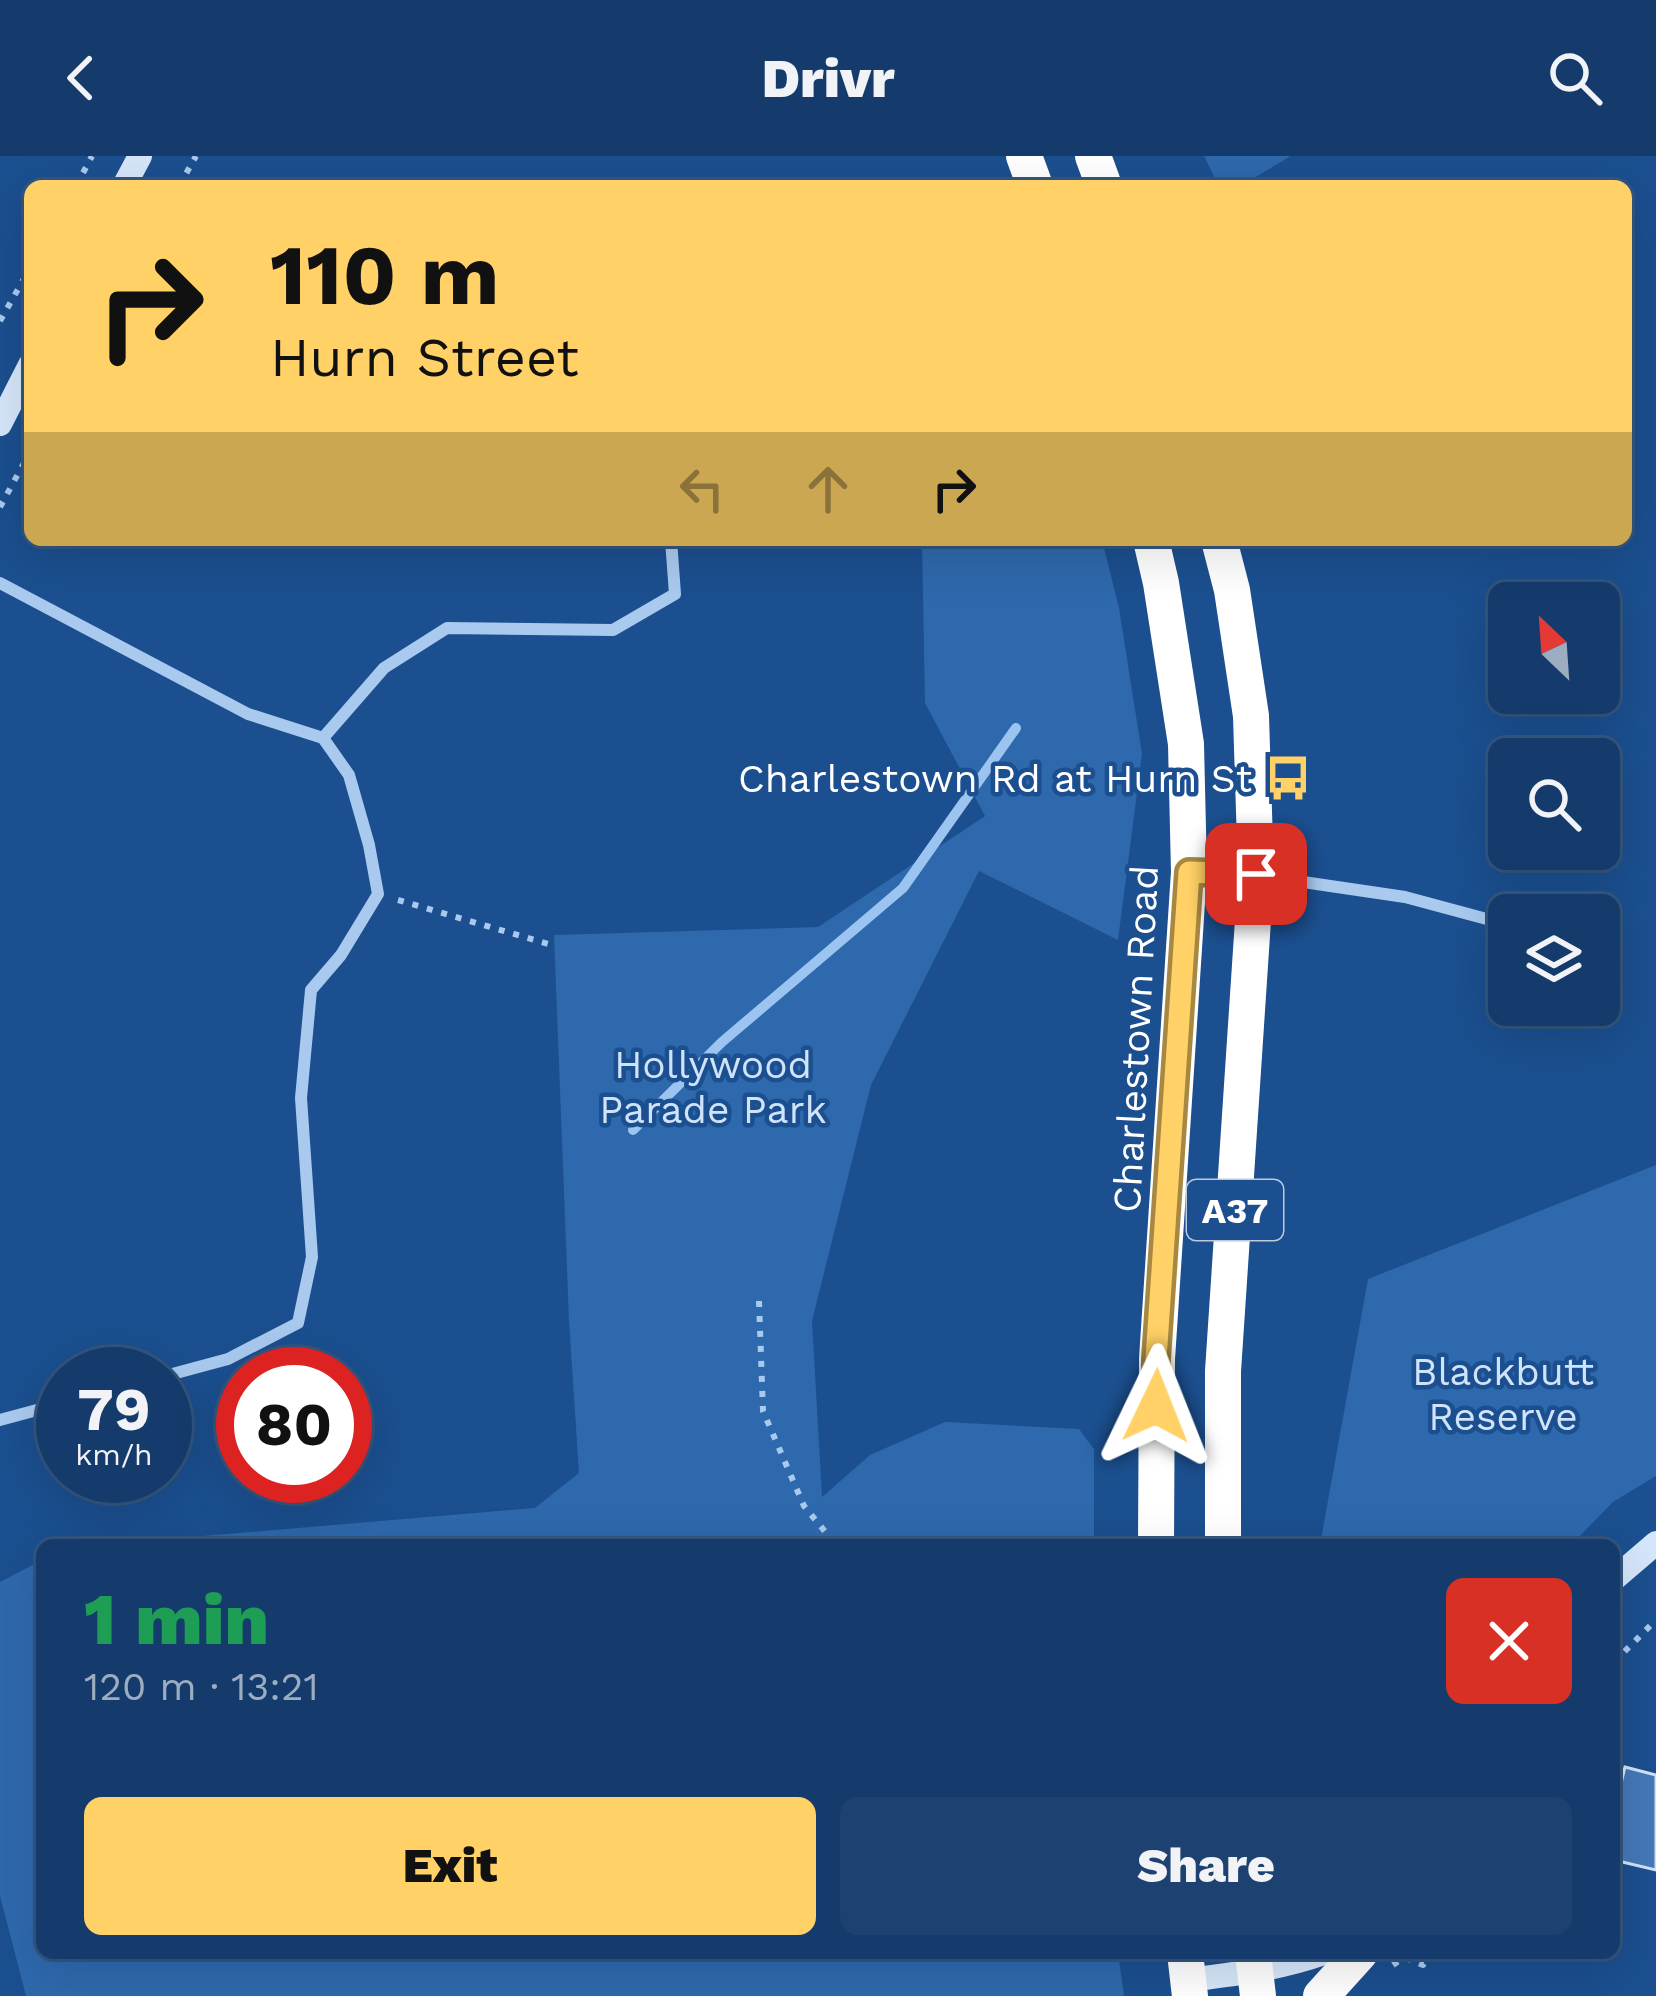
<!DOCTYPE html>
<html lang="en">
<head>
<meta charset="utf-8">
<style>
  :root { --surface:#143b6b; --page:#1d4271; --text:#f1f3f6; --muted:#9dadc1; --line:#33557e; --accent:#ffd166 }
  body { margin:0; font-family:"Work Sans",sans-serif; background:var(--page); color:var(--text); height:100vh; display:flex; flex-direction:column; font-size:45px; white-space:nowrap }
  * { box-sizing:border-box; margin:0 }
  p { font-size:39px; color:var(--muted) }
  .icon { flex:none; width:66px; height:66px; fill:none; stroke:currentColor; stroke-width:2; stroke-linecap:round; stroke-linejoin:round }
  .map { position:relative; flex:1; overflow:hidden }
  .drawer { position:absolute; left:36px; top:1383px; width:1584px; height:420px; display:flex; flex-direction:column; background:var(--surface); border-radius:18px; box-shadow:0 12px 48px #0002,0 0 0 3px var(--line) }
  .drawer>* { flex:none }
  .top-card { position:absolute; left:24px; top:24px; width:1608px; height:366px; border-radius:18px; box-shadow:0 12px 48px #0002,0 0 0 3px var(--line); background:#ffd166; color:#111; overflow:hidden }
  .needle { width:78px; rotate:335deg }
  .fabs { position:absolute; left:1488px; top:426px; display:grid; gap:24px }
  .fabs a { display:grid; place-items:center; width:132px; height:132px; border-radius:18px; background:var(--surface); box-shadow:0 12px 48px #0002,0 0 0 3px var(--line); font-size:60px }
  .speed { position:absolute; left:36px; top:1191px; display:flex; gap:24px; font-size:60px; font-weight:700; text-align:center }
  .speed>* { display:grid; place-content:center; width:156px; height:156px; border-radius:50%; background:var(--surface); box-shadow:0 12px 48px #0002,0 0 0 3px var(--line); line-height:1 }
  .speed small { font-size:30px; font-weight:400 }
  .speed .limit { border:18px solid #d22; background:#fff; color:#111 }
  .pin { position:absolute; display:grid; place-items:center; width:102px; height:102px; color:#fff; margin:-51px; border-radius:24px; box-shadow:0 6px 18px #0006 }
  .me { position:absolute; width:132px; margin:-66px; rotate:2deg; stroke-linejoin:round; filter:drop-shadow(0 0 9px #0008) }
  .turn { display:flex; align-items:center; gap:42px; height:252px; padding:0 48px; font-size:54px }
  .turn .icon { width:156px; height:156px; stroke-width:2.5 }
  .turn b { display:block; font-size:84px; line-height:102px }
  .lanes { display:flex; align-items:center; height:114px; padding:0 48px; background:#0003; justify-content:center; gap:60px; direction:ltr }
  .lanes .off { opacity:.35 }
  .round { display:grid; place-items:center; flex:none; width:126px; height:126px; border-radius:18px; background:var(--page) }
  .headline { display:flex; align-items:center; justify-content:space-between; height:204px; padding:0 48px }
  h1 { font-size:72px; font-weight:800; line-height:90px; color:#1e9e55 }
  .action { display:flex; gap:24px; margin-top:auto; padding:24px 48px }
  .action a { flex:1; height:138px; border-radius:18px; background:var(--accent); color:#111; font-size:48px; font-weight:800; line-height:138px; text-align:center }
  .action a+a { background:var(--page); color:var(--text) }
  header { display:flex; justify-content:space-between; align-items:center; height:156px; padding:0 48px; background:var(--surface); font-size:54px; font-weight:800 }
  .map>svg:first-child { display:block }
  .green { fill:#2e69ad }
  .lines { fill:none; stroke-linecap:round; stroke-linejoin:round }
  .stream { stroke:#9cc4f0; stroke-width:10 }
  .building { fill:#4478b7; stroke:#cfe3fa; stroke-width:3 }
  .path { stroke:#a9c9ee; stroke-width:6; stroke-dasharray:6 9; stroke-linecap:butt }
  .street { stroke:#a9c9ee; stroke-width:12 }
  .secondary { stroke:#d6e6fa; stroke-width:24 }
  .highway { stroke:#fff; stroke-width:36 }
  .route-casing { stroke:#a68842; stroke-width:30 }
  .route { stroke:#ffd166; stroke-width:21 }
  .labels { text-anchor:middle; stroke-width:9; stroke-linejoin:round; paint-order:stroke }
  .shield { fill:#1b4f8f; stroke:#bbcadd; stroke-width:3 }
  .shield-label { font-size:36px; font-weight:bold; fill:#fff }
  .poi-label { font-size:39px; fill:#fff; stroke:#1b4f8f; text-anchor:end }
  .street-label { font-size:39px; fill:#fff; stroke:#1b4f8f }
  .park-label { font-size:39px; fill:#cfe3fa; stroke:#1b4f8f }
</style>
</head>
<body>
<header><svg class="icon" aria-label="back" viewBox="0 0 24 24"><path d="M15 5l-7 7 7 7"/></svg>Drivr<svg class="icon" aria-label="search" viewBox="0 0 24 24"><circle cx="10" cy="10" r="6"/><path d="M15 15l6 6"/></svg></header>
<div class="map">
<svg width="1656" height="1840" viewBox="0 0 1656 1840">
  <rect width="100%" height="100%" fill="#1b4f8f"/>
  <path class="green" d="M1204,0h87l-51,30h-21z
    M922,384h180l17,68 23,146 -24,186 -139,-69 -108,214 -59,236 10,176 48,-42 75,-33 134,7 15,20v96h-997l438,-37 44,-35 -10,-152 -15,-386 264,-8 167,-111 -60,-113z
    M1656,1009v311l-43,26 -42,43h-251l48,-266z
    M42,1404v393h1076l6,43h-1098l-26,-100v-314z"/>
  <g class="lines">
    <path class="stream" d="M633,974l89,-88 181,-154 113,-160"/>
  </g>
  <path class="building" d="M1625,1611l31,8v95l-42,-10v-48z"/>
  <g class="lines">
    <path class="path" d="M76,30l16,-30
      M179,30l17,-30
      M0,165l30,-53
      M0,351l30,-55
      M398,744l157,46
      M759,1145l4,110 41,95 32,39
      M1614,1506l42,-42
      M1393,1809l11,-8 19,8 10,-12"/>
    <path class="street" d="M0,427l248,131 75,24 61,-70 63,-40 166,2 62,-36 -4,-54
      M1192,716l64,3 149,22 104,28
      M165,1220l63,-17 70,-36 14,-66 -11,-159 10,-108 30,-35 37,-61 -9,-49 -20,-70 -26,-37
      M0,1264l63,-17"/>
    <path class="secondary" d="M124,30l16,-30
      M0,268l30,-59
      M1614,1423l42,-36
      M1188,1824c47,-6 91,-11 136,-27"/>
    <path class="highway" d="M1024,0l11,30
      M1093,0l11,30
      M1151,384l10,43 25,161 3,128 -32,487 -1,186
      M1219,384l13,50 19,126 5,159 -33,496v174
      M1185,1797l5,43
      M1253,1797l5,43
      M1321,1840l39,-43"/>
  </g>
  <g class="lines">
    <g class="route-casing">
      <path id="route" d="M1156,1250v-47l33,-487 67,2"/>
    </g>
    <use href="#route" class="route"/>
  </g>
  <defs>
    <g id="bus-bare" transform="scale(3.6)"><path d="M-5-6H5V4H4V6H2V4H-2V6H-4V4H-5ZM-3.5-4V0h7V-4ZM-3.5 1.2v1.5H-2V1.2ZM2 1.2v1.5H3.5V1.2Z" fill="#ffd166" stroke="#1b4f8f" stroke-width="2.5" paint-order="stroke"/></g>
  </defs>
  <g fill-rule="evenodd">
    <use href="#bus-bare" x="1288" y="622"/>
  </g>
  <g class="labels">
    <rect class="shield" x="1187" y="1024" width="96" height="60" rx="9"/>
    <g class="shield-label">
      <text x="1235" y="1067">A37</text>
    </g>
    <g class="poi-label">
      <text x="1252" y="636">Charlestown Rd at Hurn St</text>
    </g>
    <g class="street-label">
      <text transform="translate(1135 883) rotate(-87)" y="14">Charlestown Road</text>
    </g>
    <g class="park-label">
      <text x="713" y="922">Hollywood<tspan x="713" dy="45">Parade Park</tspan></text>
      <text x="1503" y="1229">Blackbutt<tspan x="1503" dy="45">Reserve</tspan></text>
    </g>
  </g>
</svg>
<div class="fabs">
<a><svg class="needle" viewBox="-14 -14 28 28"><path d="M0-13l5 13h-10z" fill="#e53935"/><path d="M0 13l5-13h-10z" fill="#9dadc1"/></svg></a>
<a><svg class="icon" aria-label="search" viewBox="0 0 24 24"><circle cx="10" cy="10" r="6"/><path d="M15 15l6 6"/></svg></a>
<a><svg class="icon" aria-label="layers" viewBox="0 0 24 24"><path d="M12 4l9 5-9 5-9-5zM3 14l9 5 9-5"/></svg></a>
</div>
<div class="speed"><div>79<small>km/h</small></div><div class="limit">80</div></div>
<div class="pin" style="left:1256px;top:718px;background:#d93025"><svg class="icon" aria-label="arrive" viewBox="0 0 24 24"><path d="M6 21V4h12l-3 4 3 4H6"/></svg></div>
<svg class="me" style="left:1156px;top:1250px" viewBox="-20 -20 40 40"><path d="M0-17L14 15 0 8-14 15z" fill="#ffd166" stroke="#fff" stroke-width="4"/></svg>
<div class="top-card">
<div class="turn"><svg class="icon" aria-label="right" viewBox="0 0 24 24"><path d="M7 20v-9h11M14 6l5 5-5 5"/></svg><div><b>110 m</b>Hurn Street</div></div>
<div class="lanes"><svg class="icon off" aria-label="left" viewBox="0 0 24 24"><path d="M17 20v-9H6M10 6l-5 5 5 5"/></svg><svg class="icon off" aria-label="ahead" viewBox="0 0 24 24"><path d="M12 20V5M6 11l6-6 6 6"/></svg><svg class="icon" aria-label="right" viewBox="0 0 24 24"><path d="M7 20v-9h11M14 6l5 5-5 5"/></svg></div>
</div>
<section class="drawer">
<div class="headline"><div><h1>1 min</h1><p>120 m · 13:21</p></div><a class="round" style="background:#d93025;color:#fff"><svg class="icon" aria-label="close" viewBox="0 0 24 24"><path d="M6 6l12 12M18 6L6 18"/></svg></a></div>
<div class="action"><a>Exit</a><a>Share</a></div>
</section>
</div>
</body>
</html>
